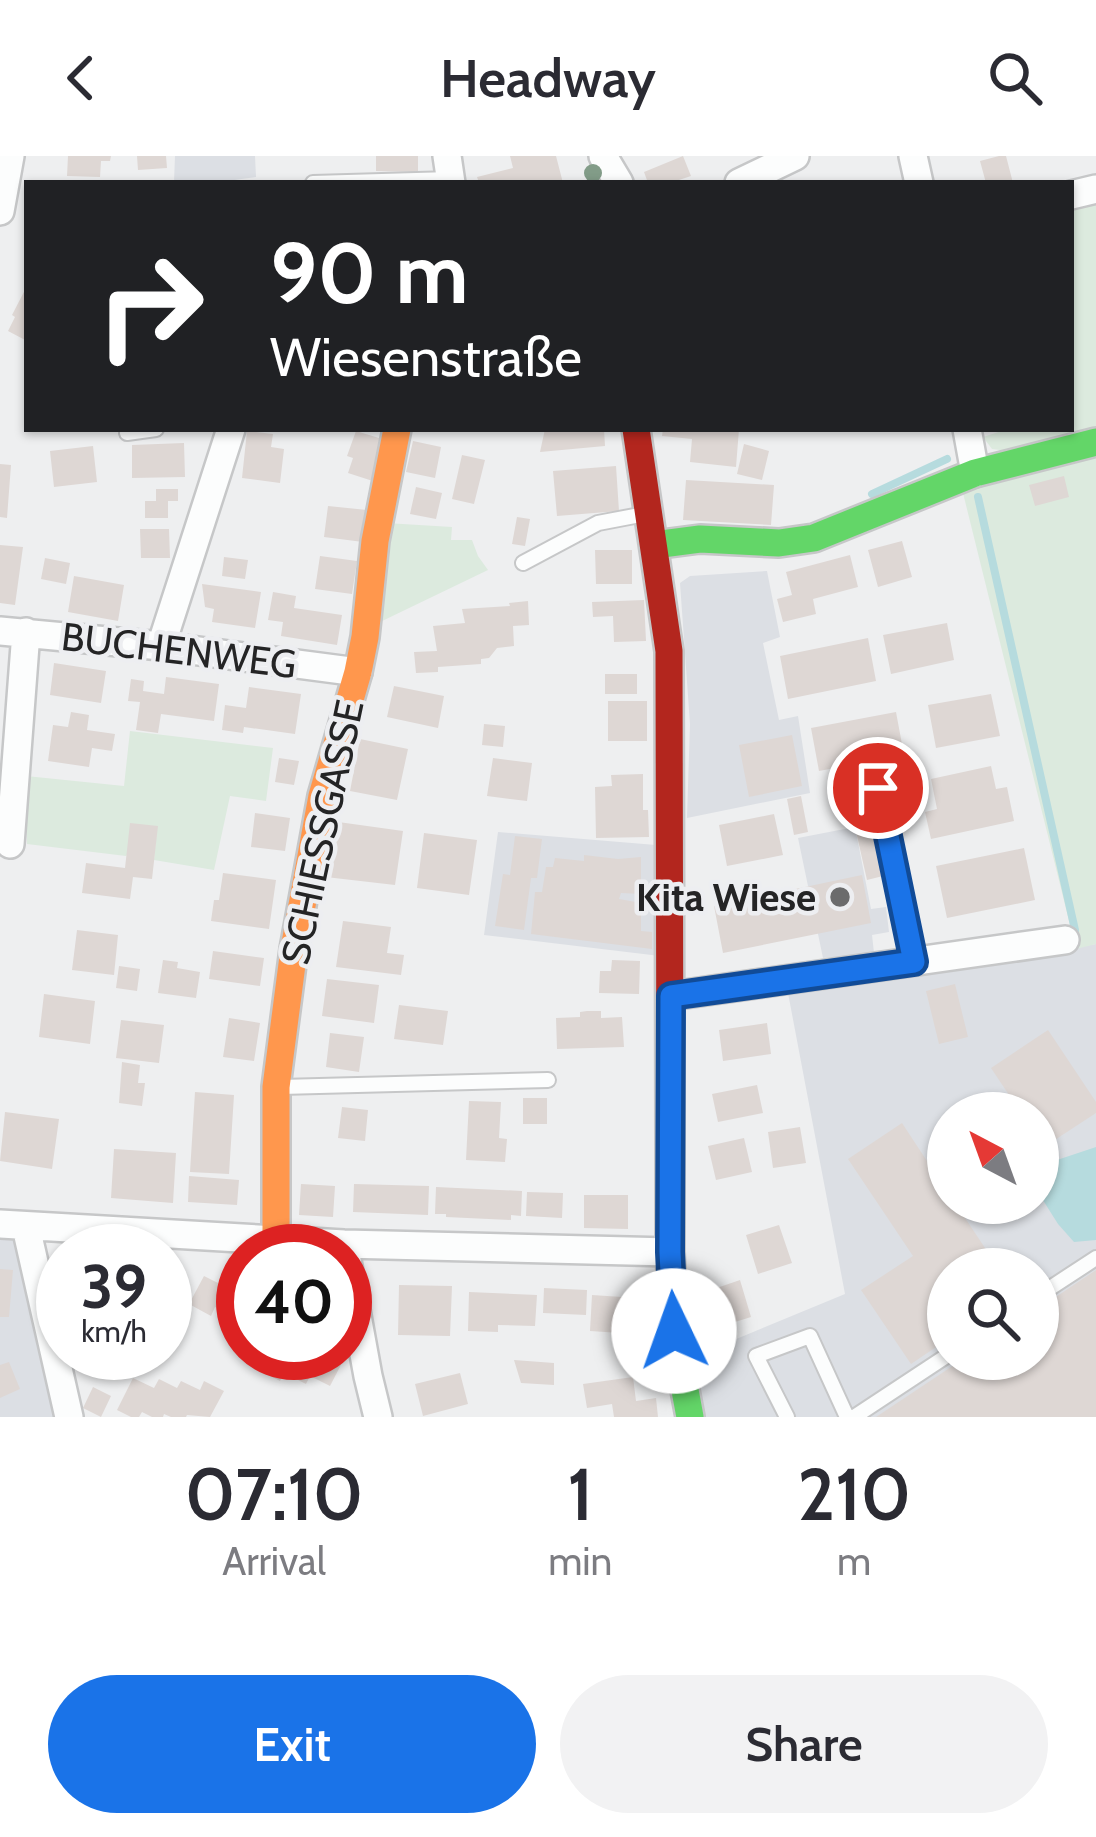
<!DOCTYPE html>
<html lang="en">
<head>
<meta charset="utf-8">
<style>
  :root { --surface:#fff; --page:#f2f2f3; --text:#2b2b33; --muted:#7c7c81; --accent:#1a73e8 }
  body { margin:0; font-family:Cabin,sans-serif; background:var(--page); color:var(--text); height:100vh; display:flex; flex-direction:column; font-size:45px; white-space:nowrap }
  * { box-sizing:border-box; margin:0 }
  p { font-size:39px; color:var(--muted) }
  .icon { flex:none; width:66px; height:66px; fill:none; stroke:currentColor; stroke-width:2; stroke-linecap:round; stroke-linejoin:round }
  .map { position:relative; height:1261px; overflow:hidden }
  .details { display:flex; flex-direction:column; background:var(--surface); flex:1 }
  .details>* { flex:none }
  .banner { position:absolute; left:24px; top:24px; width:1050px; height:252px; border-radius:0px; box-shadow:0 3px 9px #0004; background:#202124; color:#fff; overflow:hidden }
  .needle { width:78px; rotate:319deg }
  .fabs { position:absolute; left:927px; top:936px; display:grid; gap:24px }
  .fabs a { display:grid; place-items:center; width:132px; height:132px; border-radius:50%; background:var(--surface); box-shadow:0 3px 9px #0004; font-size:60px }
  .speed { position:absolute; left:36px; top:1068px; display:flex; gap:24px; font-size:60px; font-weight:700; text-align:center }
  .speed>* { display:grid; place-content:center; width:156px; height:156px; border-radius:50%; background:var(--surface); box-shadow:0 3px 9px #0004; line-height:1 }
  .speed small { font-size:30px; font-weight:400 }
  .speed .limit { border:18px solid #d22; background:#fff; color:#111 }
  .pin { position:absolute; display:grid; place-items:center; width:102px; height:102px; color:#fff; margin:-51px; border:6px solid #fff; border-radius:50%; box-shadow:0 3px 12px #0007 }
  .me { position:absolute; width:132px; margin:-66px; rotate:357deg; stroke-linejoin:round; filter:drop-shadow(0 0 9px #0008) }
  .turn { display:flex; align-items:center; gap:42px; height:252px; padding:0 48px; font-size:54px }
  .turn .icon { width:156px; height:156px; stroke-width:2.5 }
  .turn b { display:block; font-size:84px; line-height:102px }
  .eta { display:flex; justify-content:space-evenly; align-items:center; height:204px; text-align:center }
  .eta b { font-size:72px; font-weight:600; line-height:84px }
  .primary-button { display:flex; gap:24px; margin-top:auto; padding:24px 48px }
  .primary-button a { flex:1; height:138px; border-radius:72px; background:var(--accent); color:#fff; font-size:48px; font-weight:600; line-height:138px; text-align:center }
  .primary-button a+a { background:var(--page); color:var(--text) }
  header { display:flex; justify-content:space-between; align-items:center; height:156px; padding:0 48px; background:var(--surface); font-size:54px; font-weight:600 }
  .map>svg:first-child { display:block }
  .built { fill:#dcdfe4; fill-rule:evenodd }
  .green { fill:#dceade }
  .water { fill:#b6dbde }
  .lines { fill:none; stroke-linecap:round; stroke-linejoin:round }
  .stream { stroke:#b6dbde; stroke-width:8 }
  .building { fill:#ded7d4 }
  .lane-casing { stroke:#c6c7c8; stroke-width:18 }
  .street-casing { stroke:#c6c7c8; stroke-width:32 }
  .fast-casing { stroke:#c6c7c8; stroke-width:32 }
  .slow-casing { stroke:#c6c7c8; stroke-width:32 }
  .jam-casing { stroke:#c6c7c8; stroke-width:32 }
  .lane { stroke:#fcfdfd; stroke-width:14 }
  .street { stroke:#fcfdfd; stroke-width:27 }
  .fast { stroke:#63d668; stroke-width:27 }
  .slow { stroke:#ff974d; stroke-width:27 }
  .jam { stroke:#b3261e; stroke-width:27 }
  .tree { fill:#829c88 }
  .route-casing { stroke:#114b97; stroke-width:30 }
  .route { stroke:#1a73e8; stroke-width:21 }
  .poi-dot { fill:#6b6b6c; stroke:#edeef1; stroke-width:4.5 }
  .labels { text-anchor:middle; stroke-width:9; stroke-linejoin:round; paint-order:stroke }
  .street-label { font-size:39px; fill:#242425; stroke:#edeef1 }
  .poi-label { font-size:39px; font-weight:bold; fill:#242425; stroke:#edeef1; text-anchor:end }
</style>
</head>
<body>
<header><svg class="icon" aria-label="back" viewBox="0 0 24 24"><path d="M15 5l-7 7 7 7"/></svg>Headway<svg class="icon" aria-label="search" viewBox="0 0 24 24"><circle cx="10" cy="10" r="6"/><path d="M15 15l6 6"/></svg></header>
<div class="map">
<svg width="1096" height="1261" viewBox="0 0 1096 1261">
  <rect width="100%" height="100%" fill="#eeeff0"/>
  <path class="built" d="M175,0h80l1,21 -43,6h-110l71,-1z
    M767,415l13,66 -17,6 16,77 19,-4 12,77 -123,25 3,-94 -10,-141 10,-7z
    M855,671l16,82 15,-2 3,25 -17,3 2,18 -51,5 -25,-120z
    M498,676l158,13 4,111 -176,-21z
    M1096,788v473h-394l-11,-63 38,-12 116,-48 -57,-301zM948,957h90v90h-90zM948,1113h90v90h-90z
    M0,1080l14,1 43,180h-57z"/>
  <path class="green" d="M1096,31v245l-80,20 -24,-3 -9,-12 25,-8h63v-237z
    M1096,295v493l-20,5 -114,-460z
    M386,367l66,4 -1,13h21l6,16 10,14 -110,53z
    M130,575l143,17 -7,53 -36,-5 -16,74 -60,-10 3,-34 -31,30 -99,-12 -1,-68 98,10z"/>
  <path class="water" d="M1096,991v93l-22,2 -16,-18 -17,-27 7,-34z"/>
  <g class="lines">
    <path class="stream" d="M872,338l75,-35
      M978,341l97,433"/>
  </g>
  <path class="building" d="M68,0h43l-1,5h-9l-1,16 -33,-1z
    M137,0h29l1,12 -29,2z
    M376,0h42v16l-42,-1z
    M510,0h46l7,27h-84l-2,-6 36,-9z
    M683,0l8,20 -12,4 1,3h-32l-4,-11z
    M999,0h7l7,27h-27l-6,-22z
    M27,130v55l-19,-10 7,-14 -3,-2z
    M545,273h59l1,17 -65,6z
    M663,273h76l-3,38 -46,-5 2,-23 -30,-3z
    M247,275l26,3 -2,13 13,2 -4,34 -38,-5z
    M356,275l36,11 -13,41 -31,-10 5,-15 -6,-2z
    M413,285l28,6 -6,31 -29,-6z
    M184,287l1,34 -53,1v-33z
    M744,288l25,7 -7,29 -25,-6z
    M93,290l4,36 -43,5 -4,-36z
    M462,299l23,5 -11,44 -22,-5z
    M0,308l11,1 -4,53 -7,-1z
    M616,310l3,45 -62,5 -4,-45z
    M1064,320l5,21 -34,9 -6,-21z
    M686,324l88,5 -3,40 -88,-5z
    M416,331l26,6 -6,26 -26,-5z
    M156,333h22v12h-10v17h-23v-17h11z
    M328,350l39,4 -4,32 -39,-5z
    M517,361l13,2 -5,27 -13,-2z
    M140,373h29l1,29h-29z
    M902,385l10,36 -34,10 -10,-37z
    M0,389l23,2 -8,58 -15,-2z
    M595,394h37v34h-36z
    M850,399l8,32 -45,12 3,15 -33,8 -6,-23 15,-4 -6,-23z
    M320,400l37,5 -5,33 -37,-5z
    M224,401l24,3 -3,19 -23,-3z
    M45,402l25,5 -4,21 -25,-5z
    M74,420l50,9 -6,36 -50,-9z
    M202,428l59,8 -6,36 -43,-6 2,-13 -9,-2z
    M273,436l23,4 -2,12 48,7 -5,30 -56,-9 2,-14 -15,-2z
    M644,444l2,41 -32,1 -1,-26 -20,1 -1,-15z
    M528,445l1,24 -16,1 1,20 -17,2 -8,10 -8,1v5l-43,3v5l-22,1 -2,-21 23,-1 -4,-25 32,-3 -3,-14 48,-3 -1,-3z
    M947,467l7,37 -63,14 -8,-39z
    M868,482l8,43 -88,18 -8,-43z
    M54,507l52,8 -5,32 -51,-8z
    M605,518h32v20h-32z
    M166,521l53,7 -5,37 -53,-7 -3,19 -22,-3 4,-28 -12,-1 3,-22 13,2 -1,10 21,3z
    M394,530l50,10 -6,32 -51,-11z
    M249,531l52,7 -6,40 -51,-7 -1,6 -21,-3 3,-25 21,3z
    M991,538l9,42 -64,12 -8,-43z
    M608,545h39v40h-39z
    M71,556l18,3 -2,15 28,4 -3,17 -20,-3 -3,19 -41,-6 5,-36 15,2z
    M896,556l8,43 -85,16 -8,-43z
    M484,568l21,2 -2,21 -21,-2z
    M792,579l10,51 -53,11 -10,-52z
    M360,583l48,10 -11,51 -47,-9z
    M279,602l20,3 -5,24 -19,-3z
    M493,602l39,5 -5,38 -40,-5z
    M991,610l5,23 11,-2 7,34 -83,18 -6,-27 12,-3 -6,-30z
    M643,618v36h5l1,27 -53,1 -1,-51 17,-1 -1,-11z
    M910,618l5,20 -21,5 -4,-21z
    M801,640l7,36 -14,3 -7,-36z
    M255,657l35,5 -5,33 -34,-4z
    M774,658l9,41 -56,11 -8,-41z
    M324,664l79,11 -8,54 -78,-9z
    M130,667l28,3 -6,53 -19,-2 -3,22 -48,-6 4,-30 39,5z
    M871,668l12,52 -16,4 -12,-53z
    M424,677l53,7 -8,55 -52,-7z
    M515,680l27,3 -5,39h-6l-7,52 -29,-4 8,-52 7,1z
    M1024,692l11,52 -88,18 -11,-52z
    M584,699l34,4 23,-2v37l-20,-1 -2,6 22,4v28l11,1v17l-121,-15 4,-42h7l4,-25h7l2,-9 29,3z
    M223,717l53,7 -7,49 -58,-8 3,-21h5z
    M862,719l9,48 -148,30 -9,-47z
    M343,765l48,6 -4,26 17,2 -3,20 -65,-8z
    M77,774l41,5 -4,40 -42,-5z
    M213,795l51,7 -4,28 -51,-7z
    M163,804l15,2 -1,6 23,4 -4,26 -38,-5z
    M612,804l28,1 -1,33 -40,-1 1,-22h11z
    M119,810l21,3 -3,22 -21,-3z
    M327,823l52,6 -5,38 -52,-7z
    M955,828l13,53 -29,7 -13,-53z
    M44,838l51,7 -5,43 -51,-7z
    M399,849l49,6 -5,34 -49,-6z
    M587,855h14v7l21,-1 2,30 -67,2 -1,-31 24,-1v-5z
    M229,862l31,5 -6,38 -31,-4z
    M121,864l43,5 -5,38 -43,-5z
    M767,867l4,31 -48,7 -4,-31z
    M1048,874l48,72v11l-52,34 -6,-9v-25h-17l-30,-45z
    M330,877l34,4 -5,35 -33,-5z
    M122,906l18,3 -2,18h7l-3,23 -23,-3z
    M757,929l6,28 -45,9 -6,-28z
    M195,936l39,3 -5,79 -39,-2z
    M523,942h24v26h-24z
    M469,945l32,1 -2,36 8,1 -2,23 -39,-2z
    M342,951l26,3 -3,31 -27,-3z
    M5,956l54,7 -7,50 -52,-8z
    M902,967l46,70v10h7l44,66h-51v70l-37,25 -50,-74 52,-34 -65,-97z
    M800,971l6,36 -33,5 -5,-36z
    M744,982l8,34 -36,8 -8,-34z
    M114,993l62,4 -3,50 -62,-5z
    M189,1020l50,4 -2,25 -49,-3z
    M301,1028l34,2 -2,31 -34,-2z
    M354,1028l75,2 -1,29 -75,-3z
    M436,1031l86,4 -1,25 -10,-1v5l-65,-3v-3h-11z
    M527,1036l36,1 -1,25 -36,-2z
    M584,1039h44v34l-44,-1z
    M779,1069l13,38 -34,11 -12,-39z
    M0,1113l13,1 -4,47h-9z
    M1096,1114v147h-220l87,-58h75v-50z
    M204,1120l22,11 5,-9 12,7v27l-3,-2 -4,8 -21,-11 -4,9 -22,-12z
    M740,1124l11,37 -32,10 -11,-36z
    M399,1129l53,1 -2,50 -52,-1z
    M544,1132l43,2 -1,25 -43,-2z
    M469,1136l68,3 -2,31 -37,-1v7l-30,-1z
    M592,1139l45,3 -2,36 -45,-3z
    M268,1197h69l8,4 -15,29 -20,-10 -4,8 -22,-11 -4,8 -21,-11z
    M514,1204l40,3v22l-33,-2z
    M9,1206l11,27 -20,9v-33z
    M460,1217l8,31 -45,12 -8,-32z
    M633,1221l3,24 20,-3 2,19h-44l-2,-13 -25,4 -4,-24z
    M133,1222l21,10 5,-9 18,9 4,-7 19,9 4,-9 20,10 -14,26 -23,-2 -1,2h-15l-7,-3 -1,3h-11l-10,-5 -3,5h-8l-14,-7z
    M93,1231l18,9 -10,21 -18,-9z"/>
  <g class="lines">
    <g class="lane-casing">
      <path id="lane" d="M313,27l138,-4
        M127,277l29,-4
        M523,407l75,-40 47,-9
        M878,632l36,174
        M281,931l267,-7
        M1038,1140l58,-38
        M787,1261l-31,-61 54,-20 37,81
        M854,1261l94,-62"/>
    </g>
    <g class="street-casing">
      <path id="street" d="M447,0l4,27
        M603,0l16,27
        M913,0l6,27
        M739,27l56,-27
        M1071,39l25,-6
        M0,55l10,-55
        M967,273l8,44
        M0,475l161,15 197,26
        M161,490l70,-217
        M10,688l16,-212
        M671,840l394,-56
        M0,1068l344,20 326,8
        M26,1071l43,190
        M344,1088l24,132 10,41"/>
    </g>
    <g class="fast-casing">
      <path id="fast" d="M654,389l46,-6 79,4 35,-5 161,-65 121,-31
        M670,984v112l4,79 16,86"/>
    </g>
    <g class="slow-casing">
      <path id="slow" d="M276,1083v-152l18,-138 28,-153 36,-124 7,-35 10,-96 22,-112"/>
    </g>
    <g class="jam-casing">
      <path id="jam" d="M636,273l33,222 1,489"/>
    </g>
    <use href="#lane" class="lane"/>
    <use href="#street" class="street"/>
    <use href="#fast" class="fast"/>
    <use href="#slow" class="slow"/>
    <use href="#jam" class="jam"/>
  </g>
  <circle class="tree" cx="593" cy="17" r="9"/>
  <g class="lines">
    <g class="route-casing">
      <path id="route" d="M674,1175l-4,-79 1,-256 243,-34 -36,-174"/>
    </g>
    <use href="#route" class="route"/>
  </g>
  <circle class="poi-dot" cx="840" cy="741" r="12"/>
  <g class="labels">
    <g class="street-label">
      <text transform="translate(179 494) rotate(7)" y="14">BUCHENWEG</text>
      <text transform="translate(322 676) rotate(-78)" y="14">SCHIESSGASSE</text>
    </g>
    <g class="poi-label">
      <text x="816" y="755">Kita Wiese</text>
    </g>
  </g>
</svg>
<div class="fabs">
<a><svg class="needle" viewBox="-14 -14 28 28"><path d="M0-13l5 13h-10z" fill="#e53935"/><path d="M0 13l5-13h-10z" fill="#7c7c81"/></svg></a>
<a><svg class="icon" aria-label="search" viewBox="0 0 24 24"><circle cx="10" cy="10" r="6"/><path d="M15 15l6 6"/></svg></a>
</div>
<div class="speed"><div>39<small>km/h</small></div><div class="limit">40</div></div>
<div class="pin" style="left:878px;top:632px;background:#d93025"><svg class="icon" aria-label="arrive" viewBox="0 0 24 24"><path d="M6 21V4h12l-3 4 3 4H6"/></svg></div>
<svg class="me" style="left:674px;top:1175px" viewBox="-20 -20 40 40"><circle r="19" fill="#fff"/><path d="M0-13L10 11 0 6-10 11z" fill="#1a73e8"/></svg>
<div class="banner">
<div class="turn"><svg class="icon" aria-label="right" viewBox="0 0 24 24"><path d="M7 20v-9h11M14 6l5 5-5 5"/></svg><div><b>90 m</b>Wiesenstraße</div></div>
</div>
</div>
<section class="details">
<div class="eta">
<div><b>07:10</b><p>Arrival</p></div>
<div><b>1</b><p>min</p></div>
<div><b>210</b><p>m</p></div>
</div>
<div class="primary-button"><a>Exit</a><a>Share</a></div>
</section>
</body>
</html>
